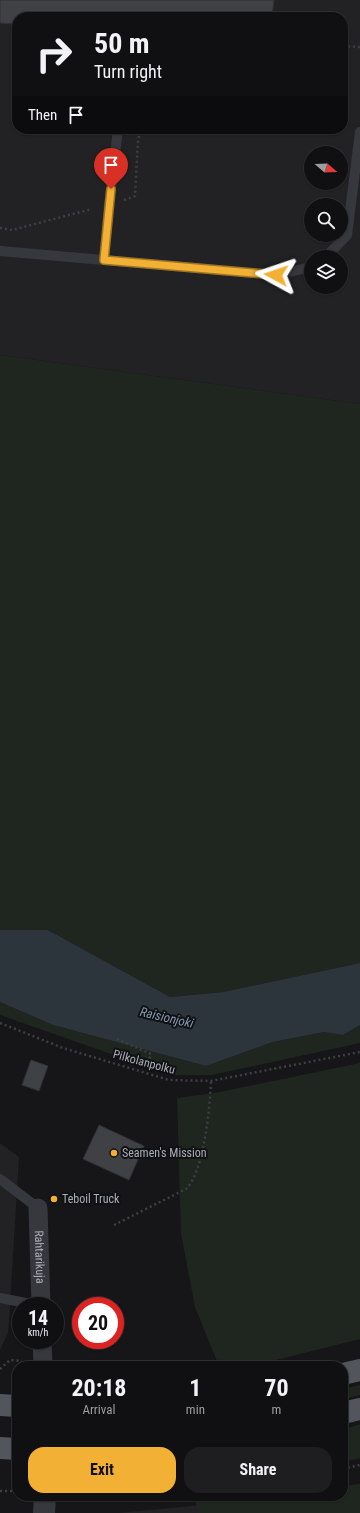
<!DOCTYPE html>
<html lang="en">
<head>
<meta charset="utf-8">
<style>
  :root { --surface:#101012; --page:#1e1e20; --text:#f1f3f6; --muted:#9c9d9f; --line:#303032; --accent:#f2b134 }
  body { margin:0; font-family:"Roboto Condensed",sans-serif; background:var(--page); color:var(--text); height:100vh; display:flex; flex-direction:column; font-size:15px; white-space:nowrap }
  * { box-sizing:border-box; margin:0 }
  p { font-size:13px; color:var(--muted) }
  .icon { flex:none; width:22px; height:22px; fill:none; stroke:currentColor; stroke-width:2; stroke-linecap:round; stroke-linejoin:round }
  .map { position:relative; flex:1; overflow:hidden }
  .panel { position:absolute; left:12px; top:1361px; width:336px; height:140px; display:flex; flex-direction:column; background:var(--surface); border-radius:16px; box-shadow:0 1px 3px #0004,0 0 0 1px var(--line) }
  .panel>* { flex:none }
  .guide { position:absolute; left:12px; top:12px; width:336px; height:122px; border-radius:16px; box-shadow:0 1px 3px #0004,0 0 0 1px var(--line); background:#101012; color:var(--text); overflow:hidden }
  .needle { width:26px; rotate:109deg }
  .fabs { position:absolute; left:304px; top:146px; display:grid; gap:8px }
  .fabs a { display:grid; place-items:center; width:44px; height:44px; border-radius:50%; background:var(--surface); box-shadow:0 1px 3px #0004,0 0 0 1px var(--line); font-size:20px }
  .speed { position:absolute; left:12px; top:1297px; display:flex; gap:8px; font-size:20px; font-weight:700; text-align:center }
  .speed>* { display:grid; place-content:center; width:52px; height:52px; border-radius:50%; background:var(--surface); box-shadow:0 1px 3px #0004,0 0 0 1px var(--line); line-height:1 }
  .speed small { font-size:10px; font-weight:400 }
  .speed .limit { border:6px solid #d22; background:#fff; color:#111 }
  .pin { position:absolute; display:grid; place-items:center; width:34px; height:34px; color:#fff; margin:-41px -17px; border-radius:50% 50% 50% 0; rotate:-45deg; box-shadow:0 0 4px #0007 }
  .pin .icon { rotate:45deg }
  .me { position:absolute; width:44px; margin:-22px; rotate:275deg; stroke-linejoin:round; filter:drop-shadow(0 0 3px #0008) }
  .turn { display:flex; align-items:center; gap:14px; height:84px; padding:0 16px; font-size:18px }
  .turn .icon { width:52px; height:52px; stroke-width:2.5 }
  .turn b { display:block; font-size:28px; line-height:34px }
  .then { display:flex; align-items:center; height:38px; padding:0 16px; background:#0003; gap:8px; font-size:15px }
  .eta { display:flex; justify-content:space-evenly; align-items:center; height:68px; text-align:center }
  .eta b { font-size:24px; font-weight:700; line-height:28px }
  .button { display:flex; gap:8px; margin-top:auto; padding:8px 16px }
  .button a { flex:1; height:46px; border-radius:16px; background:var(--accent); color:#111; font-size:16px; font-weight:700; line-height:46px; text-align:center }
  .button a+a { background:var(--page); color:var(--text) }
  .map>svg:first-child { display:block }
  .built { fill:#222225; fill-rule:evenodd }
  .green { fill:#1e261f }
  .water { fill:#2c353c }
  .building { fill:#404145; stroke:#303034 }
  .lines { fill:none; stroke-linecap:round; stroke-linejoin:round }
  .path { stroke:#3d3f44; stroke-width:2.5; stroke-dasharray:2 3; stroke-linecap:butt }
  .service { stroke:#37383d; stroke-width:10 }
  .minor { stroke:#37383d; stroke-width:19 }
  .tertiary { stroke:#37383d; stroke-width:22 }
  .primary { stroke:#53555c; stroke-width:22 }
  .route-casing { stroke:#9d7322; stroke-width:10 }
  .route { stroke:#f2b134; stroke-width:7 }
  .poi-dot { fill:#f2b134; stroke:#111113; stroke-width:1.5 }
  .labels { text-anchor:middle; stroke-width:4; stroke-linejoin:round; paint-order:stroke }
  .street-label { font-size:12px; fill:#a8adb8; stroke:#111113 }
  .poi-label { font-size:12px; fill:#a8adb8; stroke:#111113; text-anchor:start }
  .water-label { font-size:13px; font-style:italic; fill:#7f9bb3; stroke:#111113 }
</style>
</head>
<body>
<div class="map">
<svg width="360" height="1513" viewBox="0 0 360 1513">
  <rect width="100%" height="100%" fill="#161618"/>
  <path class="built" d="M0,0h360v404l-360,-49zM17,17h326v112h-326zM311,153h30v30h-30zM311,205h30v30h-30zM311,257h30v30h-30z
    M0,1143l19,14 -10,165 -1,11 -8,17z
    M224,1503l5,10h-111z"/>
  <path class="green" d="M0,355l360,49v559l-137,29 -53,5 -122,-67h-48z
    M0,1002l53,23 153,41 67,-24 51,-10 19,3 17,-10v18l-148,32h-41l-171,-60z
    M360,1063v276l-108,27h-33l-24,-59 -14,-74 -4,-135 38,-5z
    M360,1385v10l-17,4v-10z
    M360,1424v34l-17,4v-32z
    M360,1484v29h-161l-4,-12 48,-5h100v-10z"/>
  <path class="water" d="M0,930h48l122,67 53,-5 137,-29v62l-17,10 -19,-3 -51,10 -67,24 -153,-41 -53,-23z"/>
  <path class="building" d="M0,0h274l-2,17h-79l-42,-5 -1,5h-133v21l-5,-1 1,-13 -13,-1z
    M31,1060l17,6 -9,25 -17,-6z
    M99,1125l45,21 -15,34 -46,-21z"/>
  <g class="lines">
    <path class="path" d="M343,46l17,1
      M124,200l11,-4 3,-56 3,-11
      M0,228l12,2 80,-21
      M0,1023l63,25 106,32 42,1 149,-29
      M117,1039l34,15 -5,15
      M114,1225l72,-36c18,-17 24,-83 25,-108
      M63,1365l11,1
      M0,1369l10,-9 12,1
      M343,1469l17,-4
      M0,1491h17
      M73,1496l50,1 31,-1"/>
    <path class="service" d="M0,251l276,24 35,-8
      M326,257l21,-22 13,-103
      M104,260l5,-56 9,-75
      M0,1179l38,29
      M0,1298l41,8"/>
    <g class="minor">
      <path id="s1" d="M38,1208l3,98"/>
      <path d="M42,1340l1,26"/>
    </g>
    <path class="tertiary" d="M44,1513l1,-17"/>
    <path class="primary" d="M343,1374l17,-4
      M0,1405l17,1
      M343,1413l17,-4
      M0,1448l17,1"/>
  </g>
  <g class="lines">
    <g class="route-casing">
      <path id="route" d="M111,189l-7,71 172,15"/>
    </g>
    <use href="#route" class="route"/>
  </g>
  <g class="poi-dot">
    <circle cx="114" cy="1153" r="4"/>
    <circle cx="54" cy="1199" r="4"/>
  </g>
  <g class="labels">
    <g class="street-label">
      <text transform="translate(144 1062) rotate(15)" y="4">Pilkolanpolku</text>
      <text dy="4" stroke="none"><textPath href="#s1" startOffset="49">Rahtarikuja</textPath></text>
    </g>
    <g class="poi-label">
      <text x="122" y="1157">Seamen's Mission</text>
      <text x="62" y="1203">Teboil Truck</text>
    </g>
    <g class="water-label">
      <text transform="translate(167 1017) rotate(13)" y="5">Raisionjoki</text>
    </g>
  </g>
</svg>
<div class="fabs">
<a><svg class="needle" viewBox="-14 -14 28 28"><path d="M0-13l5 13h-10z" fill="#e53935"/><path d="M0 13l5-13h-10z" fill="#9c9d9f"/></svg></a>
<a><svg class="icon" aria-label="search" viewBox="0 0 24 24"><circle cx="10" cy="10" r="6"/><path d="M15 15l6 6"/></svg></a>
<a><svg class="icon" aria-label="layers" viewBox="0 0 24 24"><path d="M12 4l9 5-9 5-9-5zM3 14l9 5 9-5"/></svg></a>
</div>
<div class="speed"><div>14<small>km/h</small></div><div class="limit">20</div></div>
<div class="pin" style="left:111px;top:189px;background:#d93025"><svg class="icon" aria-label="arrive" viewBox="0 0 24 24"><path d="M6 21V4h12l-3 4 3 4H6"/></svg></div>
<svg class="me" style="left:276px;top:275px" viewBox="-20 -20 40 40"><path d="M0-17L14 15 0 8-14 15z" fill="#f2b134" stroke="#fff" stroke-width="4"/></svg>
<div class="guide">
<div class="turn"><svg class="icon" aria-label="right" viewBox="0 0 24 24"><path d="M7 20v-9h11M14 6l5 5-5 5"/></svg><div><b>50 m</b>Turn right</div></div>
<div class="then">Then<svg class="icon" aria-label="arrive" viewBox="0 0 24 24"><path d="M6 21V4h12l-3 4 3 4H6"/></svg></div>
</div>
<section class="panel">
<div class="eta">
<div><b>20:18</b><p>Arrival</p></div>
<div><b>1</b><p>min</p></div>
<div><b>70</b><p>m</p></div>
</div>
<div class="button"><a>Exit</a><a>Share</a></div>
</section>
</div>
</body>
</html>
